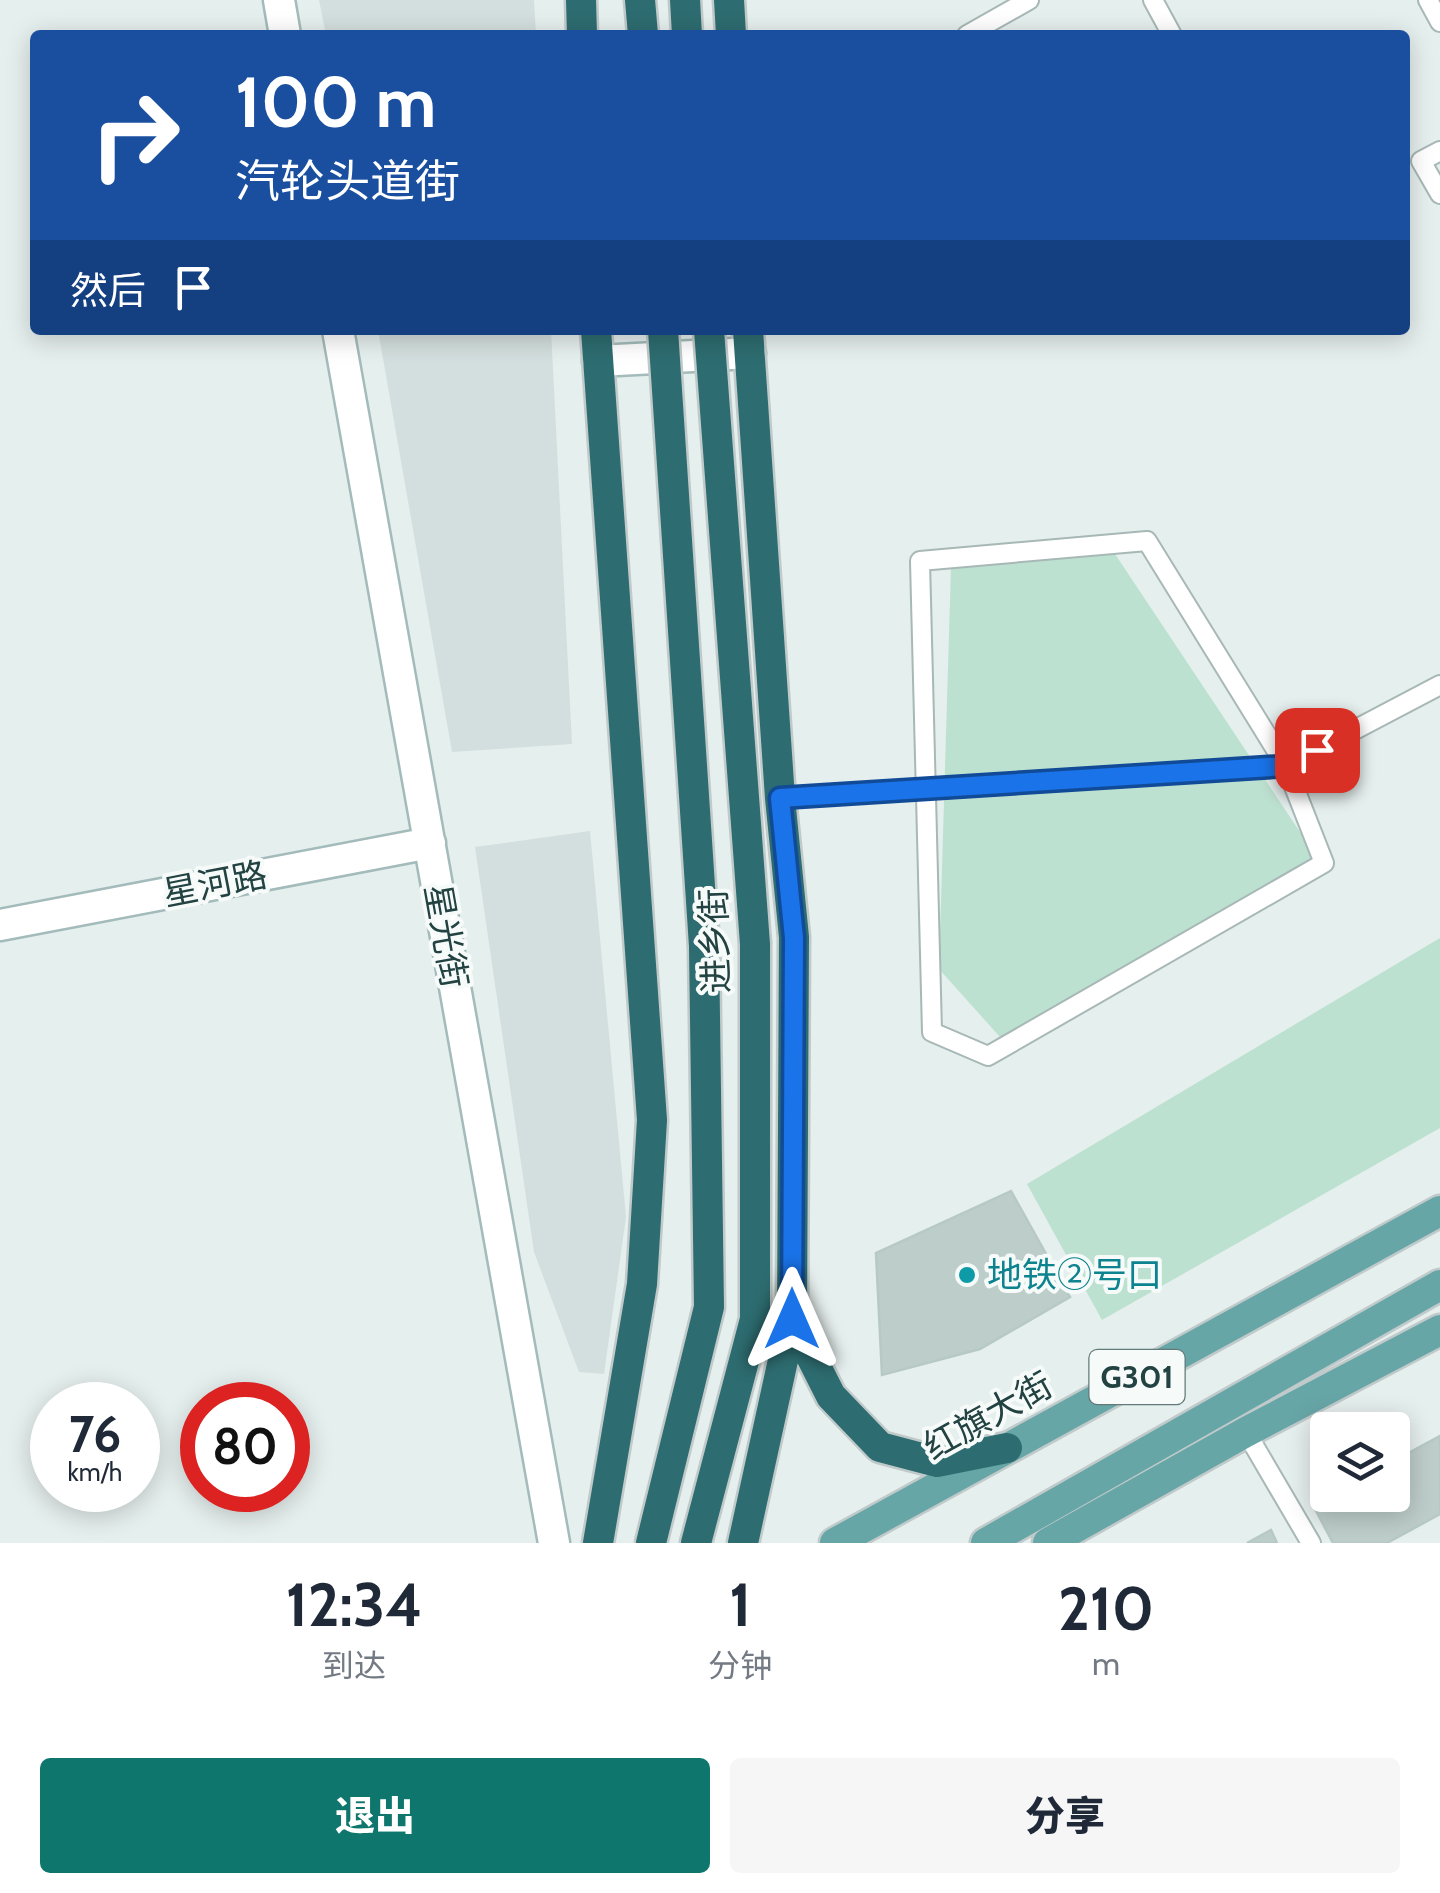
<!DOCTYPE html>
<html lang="zh">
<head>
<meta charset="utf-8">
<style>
  :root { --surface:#fff; --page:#f6f6f7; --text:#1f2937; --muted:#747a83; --accent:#0f766e }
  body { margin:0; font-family:Cabin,"Noto Sans SC",sans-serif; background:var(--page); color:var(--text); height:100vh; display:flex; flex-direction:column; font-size:38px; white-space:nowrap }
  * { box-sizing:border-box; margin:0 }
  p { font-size:32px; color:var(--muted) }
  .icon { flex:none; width:55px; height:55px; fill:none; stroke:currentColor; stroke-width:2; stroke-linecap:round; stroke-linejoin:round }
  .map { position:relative; height:1543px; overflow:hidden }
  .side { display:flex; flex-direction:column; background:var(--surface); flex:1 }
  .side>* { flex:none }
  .guide { position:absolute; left:30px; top:30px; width:1380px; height:305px; border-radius:10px; box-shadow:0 5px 25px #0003; background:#1a4fa0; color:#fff; overflow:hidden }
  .fabs { position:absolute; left:1310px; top:1412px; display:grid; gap:20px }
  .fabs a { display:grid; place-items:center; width:100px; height:100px; border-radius:10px; background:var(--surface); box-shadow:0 5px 25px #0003; font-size:50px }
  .speed { position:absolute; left:30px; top:1382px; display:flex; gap:20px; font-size:50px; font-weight:700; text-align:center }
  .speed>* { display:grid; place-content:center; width:130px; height:130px; border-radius:50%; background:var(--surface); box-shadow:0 5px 25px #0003; line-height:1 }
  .speed small { font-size:25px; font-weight:400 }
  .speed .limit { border:15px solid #d22; background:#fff; color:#111 }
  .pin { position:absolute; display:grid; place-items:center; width:85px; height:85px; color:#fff; margin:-42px; border-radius:20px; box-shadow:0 5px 15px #0006 }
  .me { position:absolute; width:110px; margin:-55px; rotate:0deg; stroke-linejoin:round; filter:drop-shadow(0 0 8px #0008) }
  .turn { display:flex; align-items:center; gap:35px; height:210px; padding:0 40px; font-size:45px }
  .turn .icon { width:130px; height:130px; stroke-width:2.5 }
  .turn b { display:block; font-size:70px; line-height:85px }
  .then { display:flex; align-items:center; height:95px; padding:0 40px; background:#0003; gap:20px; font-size:38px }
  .eta { display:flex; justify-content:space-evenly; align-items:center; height:170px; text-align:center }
  .eta b { font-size:60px; font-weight:800; line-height:70px }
  .cta { display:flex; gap:20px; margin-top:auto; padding:20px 40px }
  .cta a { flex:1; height:115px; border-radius:10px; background:var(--accent); color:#fff; font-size:40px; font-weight:800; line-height:115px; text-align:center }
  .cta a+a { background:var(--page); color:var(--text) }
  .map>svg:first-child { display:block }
  .built { fill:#d3dfde }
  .green { fill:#bde1d0 }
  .building { fill:#bdcdca; stroke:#b7c9c6; stroke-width:2.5 }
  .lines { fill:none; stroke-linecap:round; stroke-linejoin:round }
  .lane-casing { stroke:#a7b8b6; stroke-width:22 }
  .secondary-casing { stroke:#a3bbba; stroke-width:35 }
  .primary-casing { stroke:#c1caca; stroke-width:35 }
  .highway-casing { stroke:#c1caca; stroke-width:35 }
  .lane { stroke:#fff; stroke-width:18 }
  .secondary { stroke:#fff; stroke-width:30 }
  .primary { stroke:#67a6a7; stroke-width:30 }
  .highway { stroke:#2d6c70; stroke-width:30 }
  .highway-bridge-casing { stroke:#c1caca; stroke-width:35; stroke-linecap:butt }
  .highway-bridge { stroke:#2d6c70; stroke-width:30 }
  .route-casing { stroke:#114b97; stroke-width:25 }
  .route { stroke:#1a73e8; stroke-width:18 }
  .culture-dot { fill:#0f9aa8; stroke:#f6fbfa; stroke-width:4 }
  .labels { text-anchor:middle; stroke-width:8; stroke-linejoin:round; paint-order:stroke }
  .shield { fill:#f6fbfa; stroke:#627a79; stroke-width:2.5 }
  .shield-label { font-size:32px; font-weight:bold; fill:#234242 }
  .street-label { font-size:35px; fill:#234242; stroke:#f6fbfa }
  .culture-label { font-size:35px; fill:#0d838f; stroke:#f6fbfa; text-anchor:start }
</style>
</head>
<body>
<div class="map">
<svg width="1440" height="1543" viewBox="0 0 1440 1543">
  <rect width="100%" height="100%" fill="#e5efed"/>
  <path class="built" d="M319,0h215l2,35h-210z
    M378,330h173l21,414 -120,8z
    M590,831l36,386 -22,157 -25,-2 -45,-120 -59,-405z"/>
  <path class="green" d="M1111,548l205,308 -316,181 -61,-68 12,-402z
    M1440,938v190l-338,192 -75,-136z"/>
  <path class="building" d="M1011,1191l59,106 -90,52 -98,26 -6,-122z
    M1440,1436v78l-53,29h-54l-20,-38 19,-10h60v-33z
    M1271,1530l6,13h-30z"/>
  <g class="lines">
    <g class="lane-casing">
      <path id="lane" d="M1153,0l19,35
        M1428,0l12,22
        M967,35l62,-35
        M1440,151l-19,10 19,33
        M1147,541l139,225 38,97 -336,193 -56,-24 -12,-471z
        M780,798l506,-32 154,-81
        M1246,1432l65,111"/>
    </g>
    <g class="secondary-casing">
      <path id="secondary" d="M279,0l6,35
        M338,330l216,1213
        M598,361l152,-8
        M0,925l430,-82"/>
    </g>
    <g class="primary-casing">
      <path id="primary" d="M835,1543l605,-332
        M986,1543l454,-258
        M1048,1543l198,-111 194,-102"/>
    </g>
    <g class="highway-casing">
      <path id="highway" d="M581,0l1,35
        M640,0l3,35
        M685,0l2,35
        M729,0l2,35
        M596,330l56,790 -10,164 -44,259
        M792,1319l39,77 49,51 57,15 70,-14
        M651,1543l58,-236 -5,-361
        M696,1543l59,-224v-375
        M743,1543l49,-224 2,-382 -14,-139 -32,-468"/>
    </g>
    <use href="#lane" class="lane"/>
    <use href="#secondary" class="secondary"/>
    <use href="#primary" class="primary"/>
    <use href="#highway" class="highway"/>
    <g class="highway-bridge-casing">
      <path id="highway-bridge" d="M663,330l41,616
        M709,330l46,614"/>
    </g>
    <use href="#highway-bridge" class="highway-bridge"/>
  </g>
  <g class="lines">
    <g class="route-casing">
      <path id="route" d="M792,1319l2,-381 -14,-140 506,-32 31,-16"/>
    </g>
    <use href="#route" class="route"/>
  </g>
  <circle class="culture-dot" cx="967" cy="1275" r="10"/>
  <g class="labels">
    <rect class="shield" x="1089.5" y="1350" width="95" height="54" rx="8"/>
    <g class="shield-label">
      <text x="1137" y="1388">G301</text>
    </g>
    <g class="street-label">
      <text transform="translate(215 884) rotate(-11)" y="12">星河路</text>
      <text transform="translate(446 936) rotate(80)" y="12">星光街</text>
      <text transform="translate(715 941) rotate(-92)" y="12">进乡街</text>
      <text transform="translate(988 1416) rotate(-29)" y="12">红旗大街</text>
    </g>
    <g class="culture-label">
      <text x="987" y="1287">地铁②号口</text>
    </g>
  </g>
</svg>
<div class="fabs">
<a><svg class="icon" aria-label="layers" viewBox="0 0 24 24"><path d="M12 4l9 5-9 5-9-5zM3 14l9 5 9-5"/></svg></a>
</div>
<div class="speed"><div>76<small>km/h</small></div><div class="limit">80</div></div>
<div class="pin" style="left:1317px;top:750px;background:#d93025"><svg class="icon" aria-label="arrive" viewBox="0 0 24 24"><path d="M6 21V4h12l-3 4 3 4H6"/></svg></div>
<svg class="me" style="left:792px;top:1319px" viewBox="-20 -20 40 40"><path d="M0-17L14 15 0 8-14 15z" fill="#1a73e8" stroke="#fff" stroke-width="4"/></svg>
<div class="guide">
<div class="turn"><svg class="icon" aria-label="right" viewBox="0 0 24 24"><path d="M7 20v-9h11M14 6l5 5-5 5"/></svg><div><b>100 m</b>汽轮头道街</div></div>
<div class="then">然后<svg class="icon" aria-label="arrive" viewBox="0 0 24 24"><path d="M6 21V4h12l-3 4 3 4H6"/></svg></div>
</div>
</div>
<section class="side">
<div class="eta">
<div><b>12:34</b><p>到达</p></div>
<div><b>1</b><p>分钟</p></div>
<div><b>210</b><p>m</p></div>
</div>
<div class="cta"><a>退出</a><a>分享</a></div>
</section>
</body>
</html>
